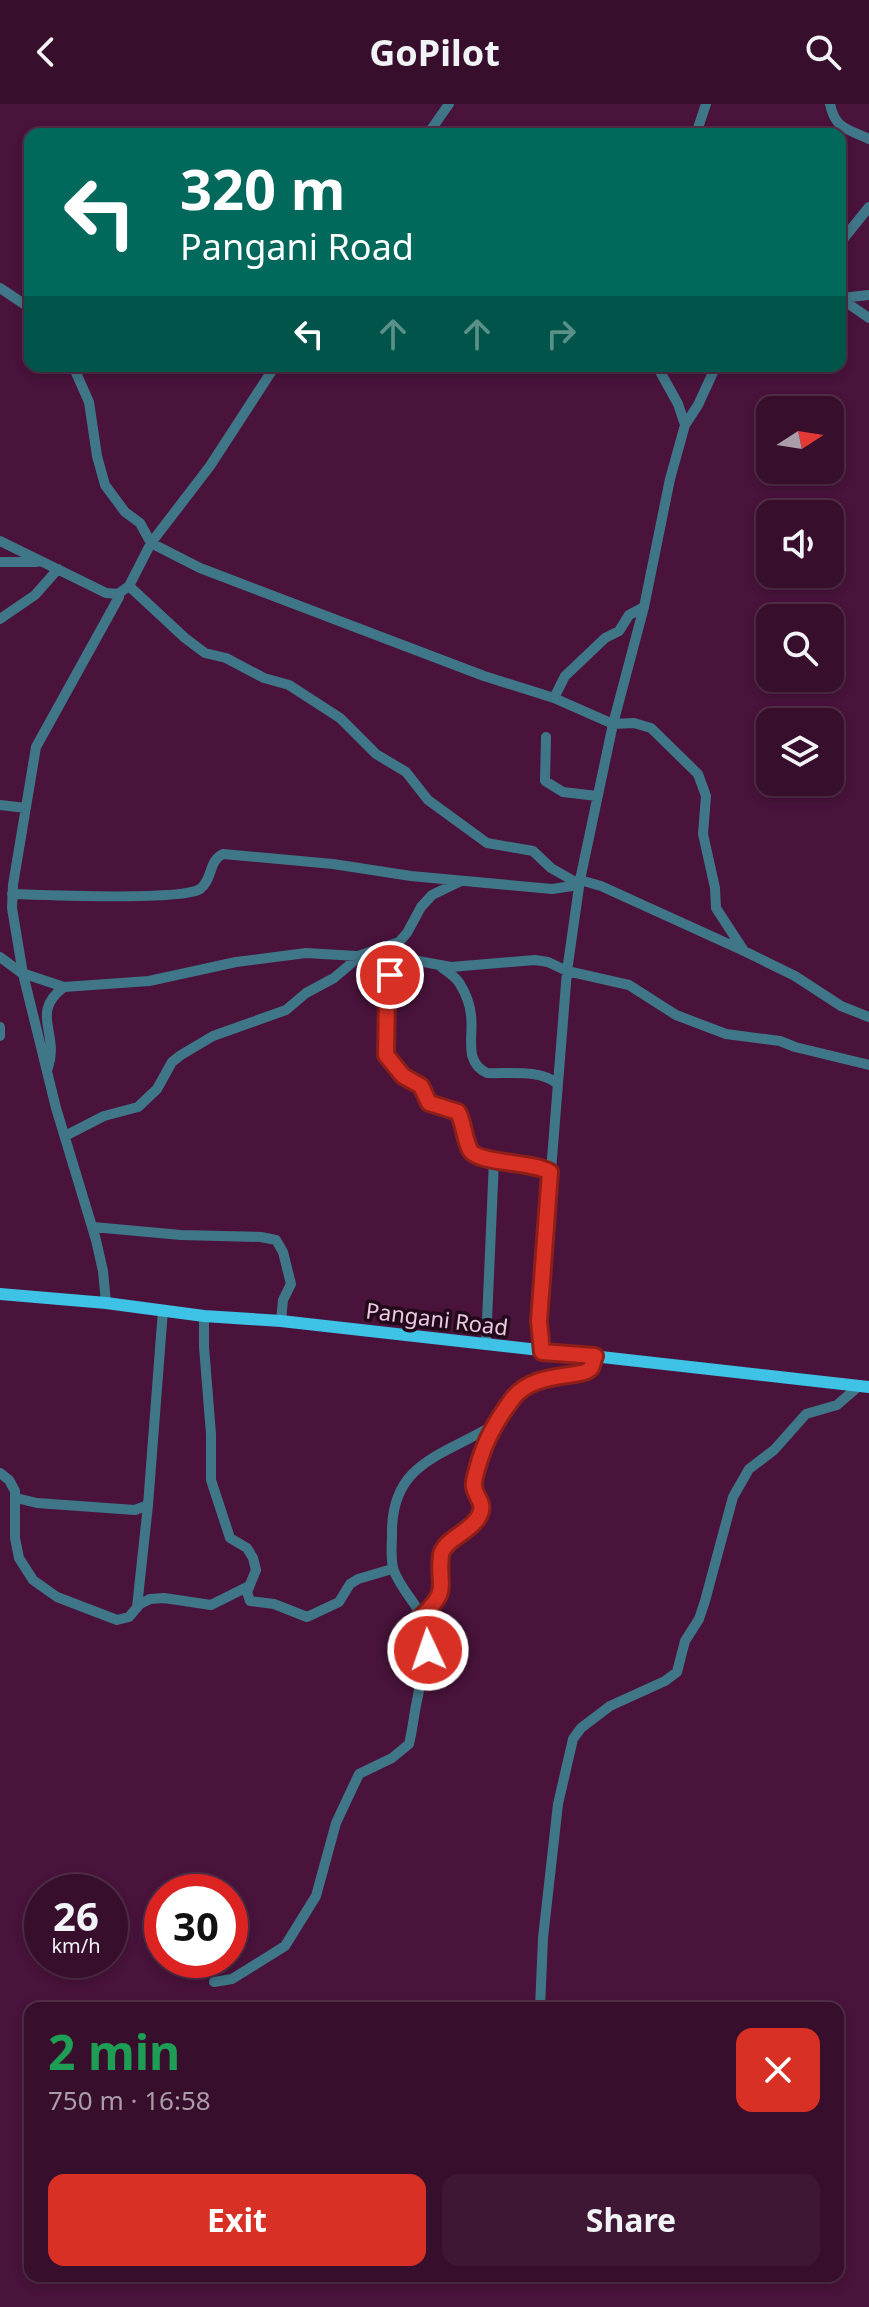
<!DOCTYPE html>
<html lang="en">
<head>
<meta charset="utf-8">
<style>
  :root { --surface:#370e2c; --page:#3e1734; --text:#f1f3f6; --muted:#aa9ca9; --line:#512e48; --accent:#d93025 }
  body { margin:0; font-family:"Noto Sans",sans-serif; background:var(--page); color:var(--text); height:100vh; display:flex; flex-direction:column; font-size:30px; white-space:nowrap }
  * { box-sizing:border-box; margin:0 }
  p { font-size:26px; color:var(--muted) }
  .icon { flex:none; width:44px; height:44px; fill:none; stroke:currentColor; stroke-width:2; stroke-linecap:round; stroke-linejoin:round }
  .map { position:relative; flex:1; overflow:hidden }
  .panel { position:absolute; left:24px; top:1898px; width:820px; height:280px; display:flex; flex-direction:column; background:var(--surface); border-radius:16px; box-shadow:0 4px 12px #0003,0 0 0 2px var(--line) }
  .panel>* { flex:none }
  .top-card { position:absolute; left:24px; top:24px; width:822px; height:244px; border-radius:16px; box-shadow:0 4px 12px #0003,0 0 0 2px var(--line); background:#00695c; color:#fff; overflow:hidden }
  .needle { width:52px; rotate:78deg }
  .tools { position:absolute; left:756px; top:292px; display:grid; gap:16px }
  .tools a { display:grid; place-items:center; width:88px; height:88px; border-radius:16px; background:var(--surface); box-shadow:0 4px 12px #0003,0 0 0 2px var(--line); font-size:40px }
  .speed { position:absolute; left:24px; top:1770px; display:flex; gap:16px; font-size:40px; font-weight:700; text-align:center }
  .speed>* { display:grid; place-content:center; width:104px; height:104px; border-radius:50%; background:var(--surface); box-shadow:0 4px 12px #0003,0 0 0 2px var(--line); line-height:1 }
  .speed small { font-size:20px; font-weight:400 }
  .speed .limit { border:12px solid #d22; background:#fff; color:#111 }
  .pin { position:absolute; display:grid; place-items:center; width:68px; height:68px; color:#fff; margin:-34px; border:4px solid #fff; border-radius:50%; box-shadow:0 2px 8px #0007 }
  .me { position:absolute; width:88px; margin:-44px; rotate:357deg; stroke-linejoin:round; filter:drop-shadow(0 0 6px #0008) }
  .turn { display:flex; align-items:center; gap:28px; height:168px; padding:0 24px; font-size:36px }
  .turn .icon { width:104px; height:104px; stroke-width:2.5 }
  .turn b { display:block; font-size:56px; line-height:68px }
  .lanes { display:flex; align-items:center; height:76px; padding:0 24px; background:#0003; justify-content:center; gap:40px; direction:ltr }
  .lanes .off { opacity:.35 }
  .round { display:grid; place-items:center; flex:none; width:84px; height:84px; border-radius:16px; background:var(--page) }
  .overview { display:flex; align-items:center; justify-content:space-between; height:136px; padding:0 24px }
  h1 { font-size:48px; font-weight:700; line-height:60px; color:#1e9e55 }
  .primary-button { display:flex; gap:16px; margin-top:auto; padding:16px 24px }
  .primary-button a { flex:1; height:92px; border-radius:16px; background:var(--accent); color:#fff; font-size:32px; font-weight:700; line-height:92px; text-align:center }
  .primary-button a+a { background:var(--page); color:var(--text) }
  header { display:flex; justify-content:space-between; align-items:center; height:104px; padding:0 24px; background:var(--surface); font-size:36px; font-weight:700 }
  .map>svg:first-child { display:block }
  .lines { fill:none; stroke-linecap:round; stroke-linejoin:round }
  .minor { stroke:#407788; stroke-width:10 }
  .major { stroke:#3ec2e5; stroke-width:12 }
  .route-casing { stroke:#8d1f18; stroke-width:20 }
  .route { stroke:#d93025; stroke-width:14 }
  .labels { text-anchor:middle; stroke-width:7; stroke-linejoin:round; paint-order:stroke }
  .street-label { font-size:22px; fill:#ecc9e0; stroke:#220a1b }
</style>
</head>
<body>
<header><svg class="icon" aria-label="back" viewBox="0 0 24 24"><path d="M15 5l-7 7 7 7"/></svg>GoPilot<svg class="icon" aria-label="search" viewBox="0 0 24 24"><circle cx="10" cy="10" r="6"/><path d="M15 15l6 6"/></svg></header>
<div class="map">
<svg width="869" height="2203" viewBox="0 0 869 2203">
  <rect width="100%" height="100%" fill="#49133b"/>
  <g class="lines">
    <path class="minor" d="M830,0c5,25 18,25 39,35
      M428,30l21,-30
      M696,30l10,-30
      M840,139l29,-36
      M0,184l30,20
      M840,194l29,20
      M841,194l28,-3
      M73,262l16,36 8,54 8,29 20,27 15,11 11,20 49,25 284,108 70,22 59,26 21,-1 17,5 47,46 8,22 -3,38 12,54 1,20 28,43
      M657,262l21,38 7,21
      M0,437l106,52 12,1
      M0,458h37
      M129,482l56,52 20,15 21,5 38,20 25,7 51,33 36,36 30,18 22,28 59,43 46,8 18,17 28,16
      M0,515l35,-24 23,-26
      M554,594l11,-22 40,-38 14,-7 10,-16 15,-8
      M546,633l-1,44 18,11 34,4
      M0,701l26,3
      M580,776l21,6 143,65 51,25 46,30 28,11
      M12,790c30,1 170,7 188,-5 13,-9 8,-28 23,-35l110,10 78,12 141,13 27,-4
      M375,852l12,11 3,11 -3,15 -1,62 17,21 18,10 8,17 29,9c6,12 5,34 15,43 9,8 58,6 77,17l1,5
      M0,853l23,17
      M441,863c7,5 15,10 19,17 6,10 10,20 11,31 3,21 -8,47 16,58 20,1 55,-4 70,11
      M22,869l42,14 85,-6 87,-19 70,-9 101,6 44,8 84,-7 13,2 19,9 62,14 47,30 50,19 54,7 15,6 74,18
      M0,923v9
      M48,964c12,-35 -19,-55 16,-81
      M65,1032l39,-20 34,-9 19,-18 15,-27 9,-7 32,-19 73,-26 20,-17 28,-15 27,-23 38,-13 8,-9 14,-26 11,-12 29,-14
      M93,1123l88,8 80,2 15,3 7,12 8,32 -8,16 -2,21
      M106,1199l-3,-32 -7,-31 -40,-132 -33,-134 -11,-66 1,-23 23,-138 83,-150 -1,-3 11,-8 22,-43 59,-77 65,-100
      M204,1212v31l7,87v46l19,58 17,10 6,10 3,12 -9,22 3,9 24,3 33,13 32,-15 11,-18 8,-5 34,-10
      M486,1240l8,-184
      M542,1248l-3,-31 28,-350 13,-91 33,-156 31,-117 26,-128 15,-54 13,-20 18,-39
      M0,1369l9,7 6,11v47l4,20 14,22 24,17 60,23 12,-3 11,-13 10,-5 14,-1 47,7 38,-19
      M16,1394l21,5 98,7 13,-5
      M137,1503l11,-102 15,-195
      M422,1512l15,-14 4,-10v-39l4,-6 23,-18 11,-12 2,-14 -7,-20 12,-44 6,-13 33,-41 29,-10 30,-2 8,-6 3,-11
      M214,1878l18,-3 53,-33 31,-50 20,-73 23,-49 33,-16 17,-14c4,-16 5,-32 9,-48 3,-21 12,-39 10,-61 -3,-24 -25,-41 -34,-64 -4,-10 -2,-26 -2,-37 -1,-71 50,-78 100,-108
      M540,1904l3,-70 15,-134 15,-65 8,-11 29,-22 55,-25 12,-9 8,-31 14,-22 6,-18 28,-104 16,-28 25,-19 32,-36 31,-9 22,-19"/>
    <path class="major" d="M0,1190l106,9 98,13 77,5 588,66"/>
  </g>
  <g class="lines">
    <g class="route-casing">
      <path id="route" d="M390,871l-3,18 -1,62 17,21 18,10 8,17 29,9c6,12 6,26 12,38 8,14 61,11 80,22l-11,149 3,31 53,4c-1,2 -3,10 -4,12 -8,11 -56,2 -78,30 -17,23 -28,42 -36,71 -1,5 -4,12 -3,18 2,11 12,17 5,29 -8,16 -35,23 -38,39 -4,32 10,34 -19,61l6,34"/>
    </g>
    <use href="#route" class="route"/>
  </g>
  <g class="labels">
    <g class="street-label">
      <text transform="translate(437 1215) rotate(7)" y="8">Pangani Road</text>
    </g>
  </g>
</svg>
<div class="tools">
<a><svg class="needle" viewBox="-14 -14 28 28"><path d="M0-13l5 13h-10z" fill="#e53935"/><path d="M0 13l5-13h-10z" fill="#aa9ca9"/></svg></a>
<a><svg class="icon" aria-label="sound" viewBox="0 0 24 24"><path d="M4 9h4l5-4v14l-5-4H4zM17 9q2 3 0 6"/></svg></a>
<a><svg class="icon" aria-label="search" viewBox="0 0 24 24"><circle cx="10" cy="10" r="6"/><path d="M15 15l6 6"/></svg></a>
<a><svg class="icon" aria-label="layers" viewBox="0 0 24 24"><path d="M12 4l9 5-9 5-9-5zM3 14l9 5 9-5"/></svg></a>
</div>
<div class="speed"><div>26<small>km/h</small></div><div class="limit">30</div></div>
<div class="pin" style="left:390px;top:871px;background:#d93025"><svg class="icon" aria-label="arrive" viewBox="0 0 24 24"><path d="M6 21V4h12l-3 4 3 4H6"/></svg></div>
<svg class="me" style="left:428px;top:1546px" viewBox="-20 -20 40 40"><circle r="17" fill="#d93025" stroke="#fff" stroke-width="3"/><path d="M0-11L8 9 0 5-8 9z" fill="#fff"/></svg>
<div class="top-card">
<div class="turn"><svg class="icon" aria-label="left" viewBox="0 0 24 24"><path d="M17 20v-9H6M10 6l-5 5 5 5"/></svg><div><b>320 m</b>Pangani Road</div></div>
<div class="lanes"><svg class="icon" aria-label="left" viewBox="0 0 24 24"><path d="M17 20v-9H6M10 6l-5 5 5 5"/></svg><svg class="icon off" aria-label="ahead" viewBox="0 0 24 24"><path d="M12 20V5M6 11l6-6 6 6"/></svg><svg class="icon off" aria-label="ahead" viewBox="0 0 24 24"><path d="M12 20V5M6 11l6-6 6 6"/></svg><svg class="icon off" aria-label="right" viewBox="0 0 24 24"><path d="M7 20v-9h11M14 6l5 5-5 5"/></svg></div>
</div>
<section class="panel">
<div class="overview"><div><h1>2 min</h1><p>750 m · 16:58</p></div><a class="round" style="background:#d93025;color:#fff"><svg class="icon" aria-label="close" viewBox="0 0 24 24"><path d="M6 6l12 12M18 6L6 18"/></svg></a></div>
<div class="primary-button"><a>Exit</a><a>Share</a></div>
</section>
</div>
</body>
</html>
